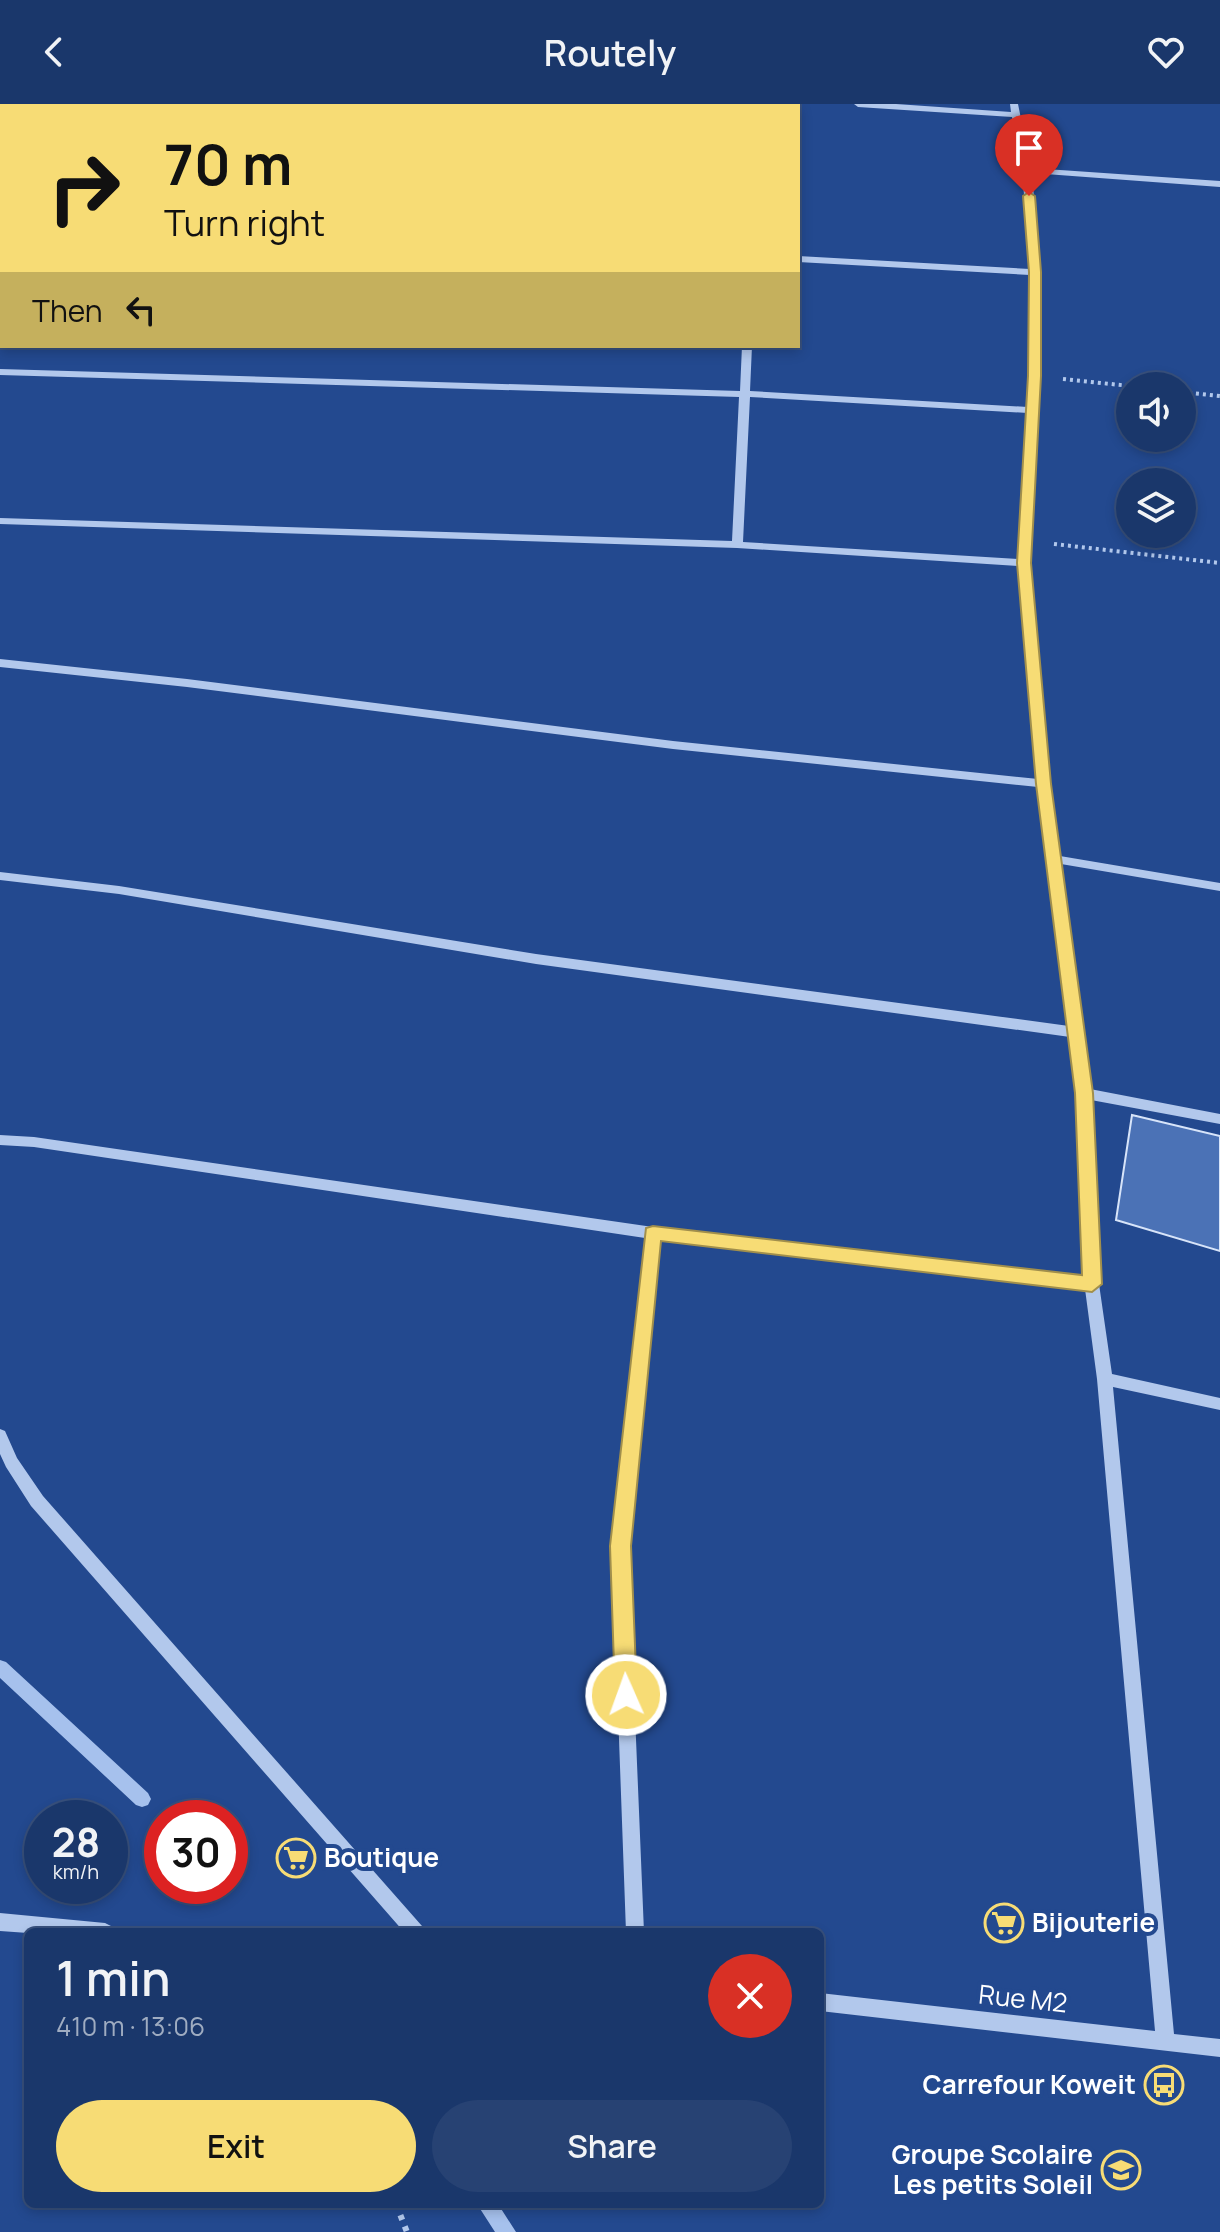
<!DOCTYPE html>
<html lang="en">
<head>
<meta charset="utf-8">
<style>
  :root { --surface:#1a376b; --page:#274273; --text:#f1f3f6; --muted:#9facc1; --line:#38517e; --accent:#f7dc75 }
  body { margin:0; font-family:Manrope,sans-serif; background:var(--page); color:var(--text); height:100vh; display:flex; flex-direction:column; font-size:30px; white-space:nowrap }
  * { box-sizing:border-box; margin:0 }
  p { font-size:26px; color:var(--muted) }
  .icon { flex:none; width:44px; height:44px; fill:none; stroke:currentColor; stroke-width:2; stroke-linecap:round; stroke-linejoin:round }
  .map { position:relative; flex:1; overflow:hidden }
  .details { position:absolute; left:24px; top:1824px; width:800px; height:280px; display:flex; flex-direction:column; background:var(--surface); border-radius:12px; box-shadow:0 4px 12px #0003,0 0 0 2px var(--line) }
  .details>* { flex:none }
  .hud { position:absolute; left:0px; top:0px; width:800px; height:244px; box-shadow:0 4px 12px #0003,0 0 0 2px var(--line); background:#f7dc75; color:#111; overflow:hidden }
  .buttons { position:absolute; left:1116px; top:268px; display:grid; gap:16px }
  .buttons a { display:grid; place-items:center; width:80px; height:80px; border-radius:50%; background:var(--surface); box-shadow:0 4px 12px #0003,0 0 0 2px var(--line); font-size:40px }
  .speed { position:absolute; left:24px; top:1696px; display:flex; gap:16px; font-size:40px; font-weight:700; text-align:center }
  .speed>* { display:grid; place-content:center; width:104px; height:104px; border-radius:50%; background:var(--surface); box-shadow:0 4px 12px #0003,0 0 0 2px var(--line); line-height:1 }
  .speed small { font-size:20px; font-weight:400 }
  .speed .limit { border:12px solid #d22; background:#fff; color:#111 }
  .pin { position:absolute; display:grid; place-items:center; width:68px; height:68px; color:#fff; margin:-82px -34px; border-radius:50% 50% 50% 0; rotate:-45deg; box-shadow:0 0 8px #0007 }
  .pin .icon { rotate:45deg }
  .me { position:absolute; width:88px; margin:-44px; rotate:358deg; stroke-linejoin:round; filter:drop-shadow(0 0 6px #0008) }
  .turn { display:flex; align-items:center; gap:28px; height:168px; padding:0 32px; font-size:36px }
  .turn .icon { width:104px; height:104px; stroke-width:2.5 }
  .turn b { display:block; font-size:56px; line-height:68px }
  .then { display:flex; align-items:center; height:76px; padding:0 32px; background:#0003; gap:16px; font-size:30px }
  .round { display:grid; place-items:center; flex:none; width:84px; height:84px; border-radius:42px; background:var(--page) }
  .head { display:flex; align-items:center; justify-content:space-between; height:136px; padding:0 32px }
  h1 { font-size:48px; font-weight:600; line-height:60px }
  .primary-button { display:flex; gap:16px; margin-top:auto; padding:16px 32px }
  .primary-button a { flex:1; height:92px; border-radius:48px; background:var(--accent); color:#111; font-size:32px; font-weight:600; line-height:92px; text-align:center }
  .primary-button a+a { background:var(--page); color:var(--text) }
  header { display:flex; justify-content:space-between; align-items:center; height:104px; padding:0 32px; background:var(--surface); font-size:36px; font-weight:600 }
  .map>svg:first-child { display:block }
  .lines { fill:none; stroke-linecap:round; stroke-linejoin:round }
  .stream { fill:#a6c1ed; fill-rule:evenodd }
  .building { fill:#4b72b6; stroke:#d7e4f9; stroke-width:2 }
  .path-far1 { stroke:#b2c8ec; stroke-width:4; stroke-dasharray:3 4; stroke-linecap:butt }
  .path { stroke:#b2c8ec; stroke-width:6; stroke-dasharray:5 7; stroke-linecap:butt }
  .minor { fill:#b2c8ec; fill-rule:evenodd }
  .route { fill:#f7dc75; stroke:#a18f4c; stroke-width:2 }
  .labels { text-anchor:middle; stroke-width:8; stroke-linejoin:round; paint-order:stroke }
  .near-poi-label { font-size:26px; font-weight:bold; fill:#fff; stroke:#23498f; text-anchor:start }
  .near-street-label { font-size:26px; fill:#fff; stroke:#23498f }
</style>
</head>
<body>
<header><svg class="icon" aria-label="back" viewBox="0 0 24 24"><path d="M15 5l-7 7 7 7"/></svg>Routely<svg class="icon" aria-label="heart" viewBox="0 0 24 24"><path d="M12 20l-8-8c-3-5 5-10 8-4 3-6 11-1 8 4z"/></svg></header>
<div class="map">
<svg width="1220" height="2128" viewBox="0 0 1220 2128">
  <rect width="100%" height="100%" fill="#23498f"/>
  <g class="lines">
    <path class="stream" d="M0,1556l6,2 142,131 3,6 -3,6 -6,2 -6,-2 -136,-127z
      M477,2100h21l18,28h-21z"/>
  </g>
  <path class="building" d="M1132,1011l88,21v115l-104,-31z"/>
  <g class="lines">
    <path class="path-far1" d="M1063,275l67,7
      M1182,288l38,4
      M1054,440l166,19"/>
    <path class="path" d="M396,2100l11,28"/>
    <path class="minor" d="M93,0h8l-1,2h-8z
      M327,0h8l-1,2h-8z
      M764,0h8v2h-8z
      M854,0h42l115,8 -1,-8h8l13,64 189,13v6l-188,-14 8,99 -2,138 -8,153 20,221 10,72 160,27v8l-159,-27 29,225 130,25v10l-129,-24 8,184 13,90 108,24v12l-107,-23 61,647 46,5v18l-400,-46v-18l335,38 -58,-652 -12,-90 -426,-50 -31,307 16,386h-18l-14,-386 33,-308 -611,-91 -34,-2v-10l34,2 619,90 431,50 -7,-184 -7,-56 -534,-73 -417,-70 -119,-14v-8l119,14 417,68 533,72 -31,-239 -365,-38 -486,-62 -187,-20v-8l187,20 486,62 365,38 -19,-213 -282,-18 -737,-24v-6l732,23 7,-144 -739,-22v-6l740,22 2,-45h10l-2,45 278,16 2,-132 -232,-13v-6l232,13 -8,-99 -10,-53 -154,-10zM750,293l278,16 -9,146 -276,-17z
      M0,100h2v6h-2z
      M2,177v10l-2,1v-10z
      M0,1325l5,2 12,27 26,38 379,430 3,6h-21l-373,-426 -25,-39 -6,-13z
      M0,1809l105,10 6,3 3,6 -86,1 -28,-2z"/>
  </g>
  <path class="route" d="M1029,88l6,4 6,76v104l-10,187 20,221 42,309 9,191 -10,8 -431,-51 -30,305 6,149 -3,7 -8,3 -8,-3 -3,-7 -5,-149 36,-318 7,-2 429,49 -7,-182 -39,-309 -19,-221 11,-187 1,-104 -6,-76z"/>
  <defs>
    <g id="supermarket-ring" transform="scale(2)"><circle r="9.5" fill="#23498f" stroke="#f7dc75" stroke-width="1.5"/><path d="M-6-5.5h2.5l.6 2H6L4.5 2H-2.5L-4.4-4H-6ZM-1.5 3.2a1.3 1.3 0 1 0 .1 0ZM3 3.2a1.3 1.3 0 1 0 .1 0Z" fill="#f7dc75"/></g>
    <g id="bus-ring" transform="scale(2)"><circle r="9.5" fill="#23498f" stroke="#f7dc75" stroke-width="1.5"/><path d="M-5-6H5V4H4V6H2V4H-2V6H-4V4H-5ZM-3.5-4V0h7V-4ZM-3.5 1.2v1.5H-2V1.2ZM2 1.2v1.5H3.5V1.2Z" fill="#f7dc75"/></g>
    <g id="school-ring" transform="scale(2)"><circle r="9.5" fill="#23498f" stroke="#f7dc75" stroke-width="1.5"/><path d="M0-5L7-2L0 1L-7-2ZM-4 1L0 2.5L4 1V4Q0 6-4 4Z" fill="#f7dc75"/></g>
  </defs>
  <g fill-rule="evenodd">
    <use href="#supermarket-ring" x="296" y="1754"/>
    <use href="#supermarket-ring" x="1004" y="1819"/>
    <use href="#bus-ring" x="1164" y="1981"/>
    <use href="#school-ring" x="1121" y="2066"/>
  </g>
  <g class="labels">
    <g class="near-poi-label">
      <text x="324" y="1763">Boutique</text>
      <text x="1032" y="1828">Bijouterie</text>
      <text x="1136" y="1990" text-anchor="end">Carrefour Koweit</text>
      <text x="1093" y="2060" text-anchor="end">Groupe Scolaire<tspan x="1093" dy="30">Les petits Soleil</tspan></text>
    </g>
    <g class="near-street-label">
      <text transform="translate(1023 1895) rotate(6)" y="9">Rue M2</text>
    </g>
  </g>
</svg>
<div class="buttons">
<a><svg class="icon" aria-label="sound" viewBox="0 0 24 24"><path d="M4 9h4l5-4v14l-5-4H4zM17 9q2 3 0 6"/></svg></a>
<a><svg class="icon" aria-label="layers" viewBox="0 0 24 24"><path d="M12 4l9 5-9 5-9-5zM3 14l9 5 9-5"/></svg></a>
</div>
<div class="speed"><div>28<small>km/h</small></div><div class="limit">30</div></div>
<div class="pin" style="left:1029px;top:92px;background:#d93025"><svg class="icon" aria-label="arrive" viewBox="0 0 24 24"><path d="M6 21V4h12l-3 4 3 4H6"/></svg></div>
<svg class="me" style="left:626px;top:1591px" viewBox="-20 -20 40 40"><circle r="17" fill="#f7dc75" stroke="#fff" stroke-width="3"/><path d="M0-11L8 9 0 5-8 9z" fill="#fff"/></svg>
<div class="hud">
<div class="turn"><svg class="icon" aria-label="right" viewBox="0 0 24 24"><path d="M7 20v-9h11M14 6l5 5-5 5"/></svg><div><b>70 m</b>Turn right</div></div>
<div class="then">Then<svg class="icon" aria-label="left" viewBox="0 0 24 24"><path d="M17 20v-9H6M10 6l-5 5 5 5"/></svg></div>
</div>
<section class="details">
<div class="head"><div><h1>1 min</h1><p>410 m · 13:06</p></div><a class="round" style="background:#d93025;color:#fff"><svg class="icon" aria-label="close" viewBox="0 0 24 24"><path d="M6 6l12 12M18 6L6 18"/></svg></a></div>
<div class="primary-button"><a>Exit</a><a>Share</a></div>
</section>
</div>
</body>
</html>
